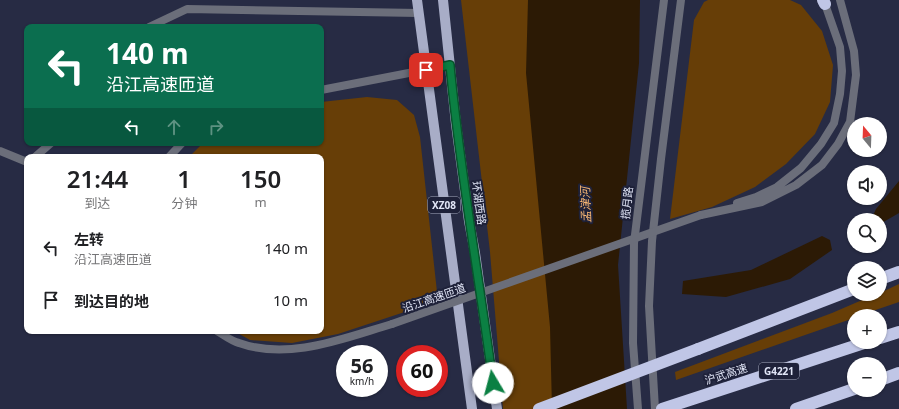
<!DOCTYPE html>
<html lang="zh">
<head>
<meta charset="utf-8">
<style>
  :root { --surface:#fff; --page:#f2f2f2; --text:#202124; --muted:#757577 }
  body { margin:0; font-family:"Noto Sans","Noto Sans SC",sans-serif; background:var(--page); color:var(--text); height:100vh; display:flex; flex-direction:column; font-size:15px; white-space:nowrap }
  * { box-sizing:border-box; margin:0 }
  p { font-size:13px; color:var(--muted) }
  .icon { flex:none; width:22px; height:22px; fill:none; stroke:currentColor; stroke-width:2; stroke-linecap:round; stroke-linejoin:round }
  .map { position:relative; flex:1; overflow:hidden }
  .details { position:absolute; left:24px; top:154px; width:300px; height:180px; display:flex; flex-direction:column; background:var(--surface); border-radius:8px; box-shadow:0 1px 3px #0004 }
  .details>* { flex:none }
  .hud { position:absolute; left:24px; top:24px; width:300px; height:122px; border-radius:8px; box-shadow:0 1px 3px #0004; background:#0b6e4f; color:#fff; overflow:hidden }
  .needle { width:26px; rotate:341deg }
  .fabs { position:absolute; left:847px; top:117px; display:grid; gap:8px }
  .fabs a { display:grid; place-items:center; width:40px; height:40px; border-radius:50%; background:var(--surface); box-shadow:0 1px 3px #0004; font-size:20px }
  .speed { position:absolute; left:336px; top:345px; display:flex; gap:8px; font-size:20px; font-weight:700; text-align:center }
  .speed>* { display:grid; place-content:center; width:52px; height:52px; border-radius:50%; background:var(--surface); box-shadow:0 1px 3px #0004; line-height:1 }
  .speed small { font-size:10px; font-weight:400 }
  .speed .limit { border:6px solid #d22; background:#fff; color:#111 }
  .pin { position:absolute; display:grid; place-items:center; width:34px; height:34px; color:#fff; margin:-17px; border-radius:8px; box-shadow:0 2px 6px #0006 }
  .me { position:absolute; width:44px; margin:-22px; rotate:352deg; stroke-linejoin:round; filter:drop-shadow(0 0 3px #0008) }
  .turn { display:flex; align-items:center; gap:14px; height:84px; padding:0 16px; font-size:18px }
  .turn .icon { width:52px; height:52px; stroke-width:2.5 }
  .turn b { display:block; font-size:28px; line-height:34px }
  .lanes { display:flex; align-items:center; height:38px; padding:0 16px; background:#0003; justify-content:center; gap:20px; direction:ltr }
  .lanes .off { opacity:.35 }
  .eta { display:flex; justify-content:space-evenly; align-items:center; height:68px; text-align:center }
  .eta b { font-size:24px; font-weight:600; line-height:28px }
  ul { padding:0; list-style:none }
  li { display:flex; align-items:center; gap:12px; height:52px; padding:0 16px }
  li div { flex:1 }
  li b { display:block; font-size:15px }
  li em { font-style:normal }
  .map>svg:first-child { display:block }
  .green { fill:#673e07 }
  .water { fill:#2c1a05 }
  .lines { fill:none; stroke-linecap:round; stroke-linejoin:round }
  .minor { stroke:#6b6e7a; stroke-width:8 }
  .tertiary { stroke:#6b6e7a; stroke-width:8 }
  .primary { stroke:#a8adc7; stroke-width:10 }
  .motorway { stroke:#c0c6e6; stroke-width:12 }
  .tertiary-bridge { stroke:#6b6e7a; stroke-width:8 }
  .motorway-bridge { stroke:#c0c6e6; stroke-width:12 }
  .route-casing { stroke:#07532c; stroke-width:10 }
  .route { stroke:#0b8043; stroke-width:7 }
  .labels { text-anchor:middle; stroke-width:4; stroke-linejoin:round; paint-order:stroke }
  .shield { fill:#1e2139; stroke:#a6aabd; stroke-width:1 }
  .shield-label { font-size:10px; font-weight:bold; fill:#e1e5f6 }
  .street-label { font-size:11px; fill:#e1e5f6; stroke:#1e2139 }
  .water-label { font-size:12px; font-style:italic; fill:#f7b673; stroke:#1e2139 }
</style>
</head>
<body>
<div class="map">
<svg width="899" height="409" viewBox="0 0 899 409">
  <rect width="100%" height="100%" fill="#272b44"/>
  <path class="green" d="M461,0h104l21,391 -50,18h-33l-13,-157z
    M708,0h82l11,5 21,26 11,34 -3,37 -15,32 -29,30 -31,23 -43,20 -42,12 24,-199 10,-18z
    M367,97l30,3 17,15 6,22 18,164 -100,33 -46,9 -42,-3 -16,-9h87v-174h-132l14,-14h118v-41z
    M899,284v18l-41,14h-4v2l-178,62 -1,-8 157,-59 44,-19h4v-1z"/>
  <path class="water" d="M528,0h112l-1,63 -21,202 9,144h-75l-2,-82 -24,-254z
    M899,181v32l-19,11v-4h-9l5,-11z
    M822,236l8,4 2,10 -42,29 -64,18 -44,-3 1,-13 68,-11z"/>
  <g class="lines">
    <path class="minor" d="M149,27l38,-18 232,4
      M0,151l27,11
      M35,157l16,-14"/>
    <path class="tertiary" d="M321,90l129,-25
      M169,157l13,-14
      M737,203l19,-6 21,-10 24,-19 20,-24 13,-21 6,-29 2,-23 -2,-24 -15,-43 -3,-2
      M701,215l61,-13 34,-17 26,-20 16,-21 12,-22 6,-47 -2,-24 -14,-51
      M217,331c7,4 14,10 22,12 50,18 105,-5 153,-19
      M638,409l-5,-66 1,-100 30,-243
      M655,409l-6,-103 3,-65 9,-82 20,-159"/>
    <path class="primary" d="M417,0l55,409
      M443,0l13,124 13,97 6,32 22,156"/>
    <path class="motorway" d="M823,0l2,4
      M880,279l19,-7
      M880,338l19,-6
      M698,349l156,-60
      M880,380l19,-7
      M662,409l205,-67
      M796,409l58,-20"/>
    <path class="tertiary-bridge" d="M392,324l309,-109"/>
    <path class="motorway-bridge" d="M539,409l159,-60"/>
  </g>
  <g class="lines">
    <g class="route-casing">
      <path id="route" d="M426,70l24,-5c10,107 29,212 43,318"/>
    </g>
    <use href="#route" class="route"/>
  </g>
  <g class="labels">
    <g class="shield">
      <rect x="428" y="197" width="32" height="16" rx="3"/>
      <rect x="759" y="363" width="40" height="16" rx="3"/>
    </g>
    <g class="shield-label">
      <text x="444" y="209">XZ08</text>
      <text x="779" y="375">G4221</text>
    </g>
    <g class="street-label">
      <text transform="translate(479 203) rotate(82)" y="4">环湖西路</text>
      <text transform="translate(627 203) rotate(-84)" y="4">揽月路</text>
      <text transform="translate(434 298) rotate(-19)" y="4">沿江高速匝道</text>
      <text transform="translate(726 374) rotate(-18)" y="4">沪武高速</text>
    </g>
    <g class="water-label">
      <text transform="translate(586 205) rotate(-92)" y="4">孟津河</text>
    </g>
  </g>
</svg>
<div class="fabs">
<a><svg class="needle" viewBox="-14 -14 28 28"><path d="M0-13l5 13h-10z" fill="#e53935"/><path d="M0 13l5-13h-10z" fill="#757577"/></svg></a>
<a><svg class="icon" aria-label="sound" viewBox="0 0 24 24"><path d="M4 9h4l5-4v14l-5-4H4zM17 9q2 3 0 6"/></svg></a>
<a><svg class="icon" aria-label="search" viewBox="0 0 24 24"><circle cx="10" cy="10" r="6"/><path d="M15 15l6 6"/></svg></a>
<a><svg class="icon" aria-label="layers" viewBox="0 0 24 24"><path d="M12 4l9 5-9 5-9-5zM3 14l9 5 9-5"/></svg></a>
<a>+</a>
<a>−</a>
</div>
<div class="speed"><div>56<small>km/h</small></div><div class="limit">60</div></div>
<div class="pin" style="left:426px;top:70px;background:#d93025"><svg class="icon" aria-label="arrive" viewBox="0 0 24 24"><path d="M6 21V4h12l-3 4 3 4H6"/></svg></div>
<svg class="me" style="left:493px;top:383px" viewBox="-20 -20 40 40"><circle r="19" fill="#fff"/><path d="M0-13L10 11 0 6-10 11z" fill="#0b8043"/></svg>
<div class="hud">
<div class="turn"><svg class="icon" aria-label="left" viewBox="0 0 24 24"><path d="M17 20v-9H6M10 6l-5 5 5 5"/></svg><div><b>140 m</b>沿江高速匝道</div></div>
<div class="lanes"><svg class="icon" aria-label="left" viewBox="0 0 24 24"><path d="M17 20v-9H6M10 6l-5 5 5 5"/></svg><svg class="icon off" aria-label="ahead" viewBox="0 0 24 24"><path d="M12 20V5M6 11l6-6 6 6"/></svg><svg class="icon off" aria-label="right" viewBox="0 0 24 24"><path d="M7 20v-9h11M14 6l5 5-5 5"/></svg></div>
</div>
<section class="details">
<div class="eta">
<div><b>21:44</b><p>到达</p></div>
<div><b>1</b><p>分钟</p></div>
<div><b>150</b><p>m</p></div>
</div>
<ul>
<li><svg class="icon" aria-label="left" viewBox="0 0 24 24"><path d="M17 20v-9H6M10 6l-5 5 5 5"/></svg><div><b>左转</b><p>沿江高速匝道</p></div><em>140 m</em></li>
<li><svg class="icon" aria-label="arrive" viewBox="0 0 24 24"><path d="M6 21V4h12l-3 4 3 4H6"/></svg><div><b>到达目的地</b></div><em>10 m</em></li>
</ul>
</section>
</div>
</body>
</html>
